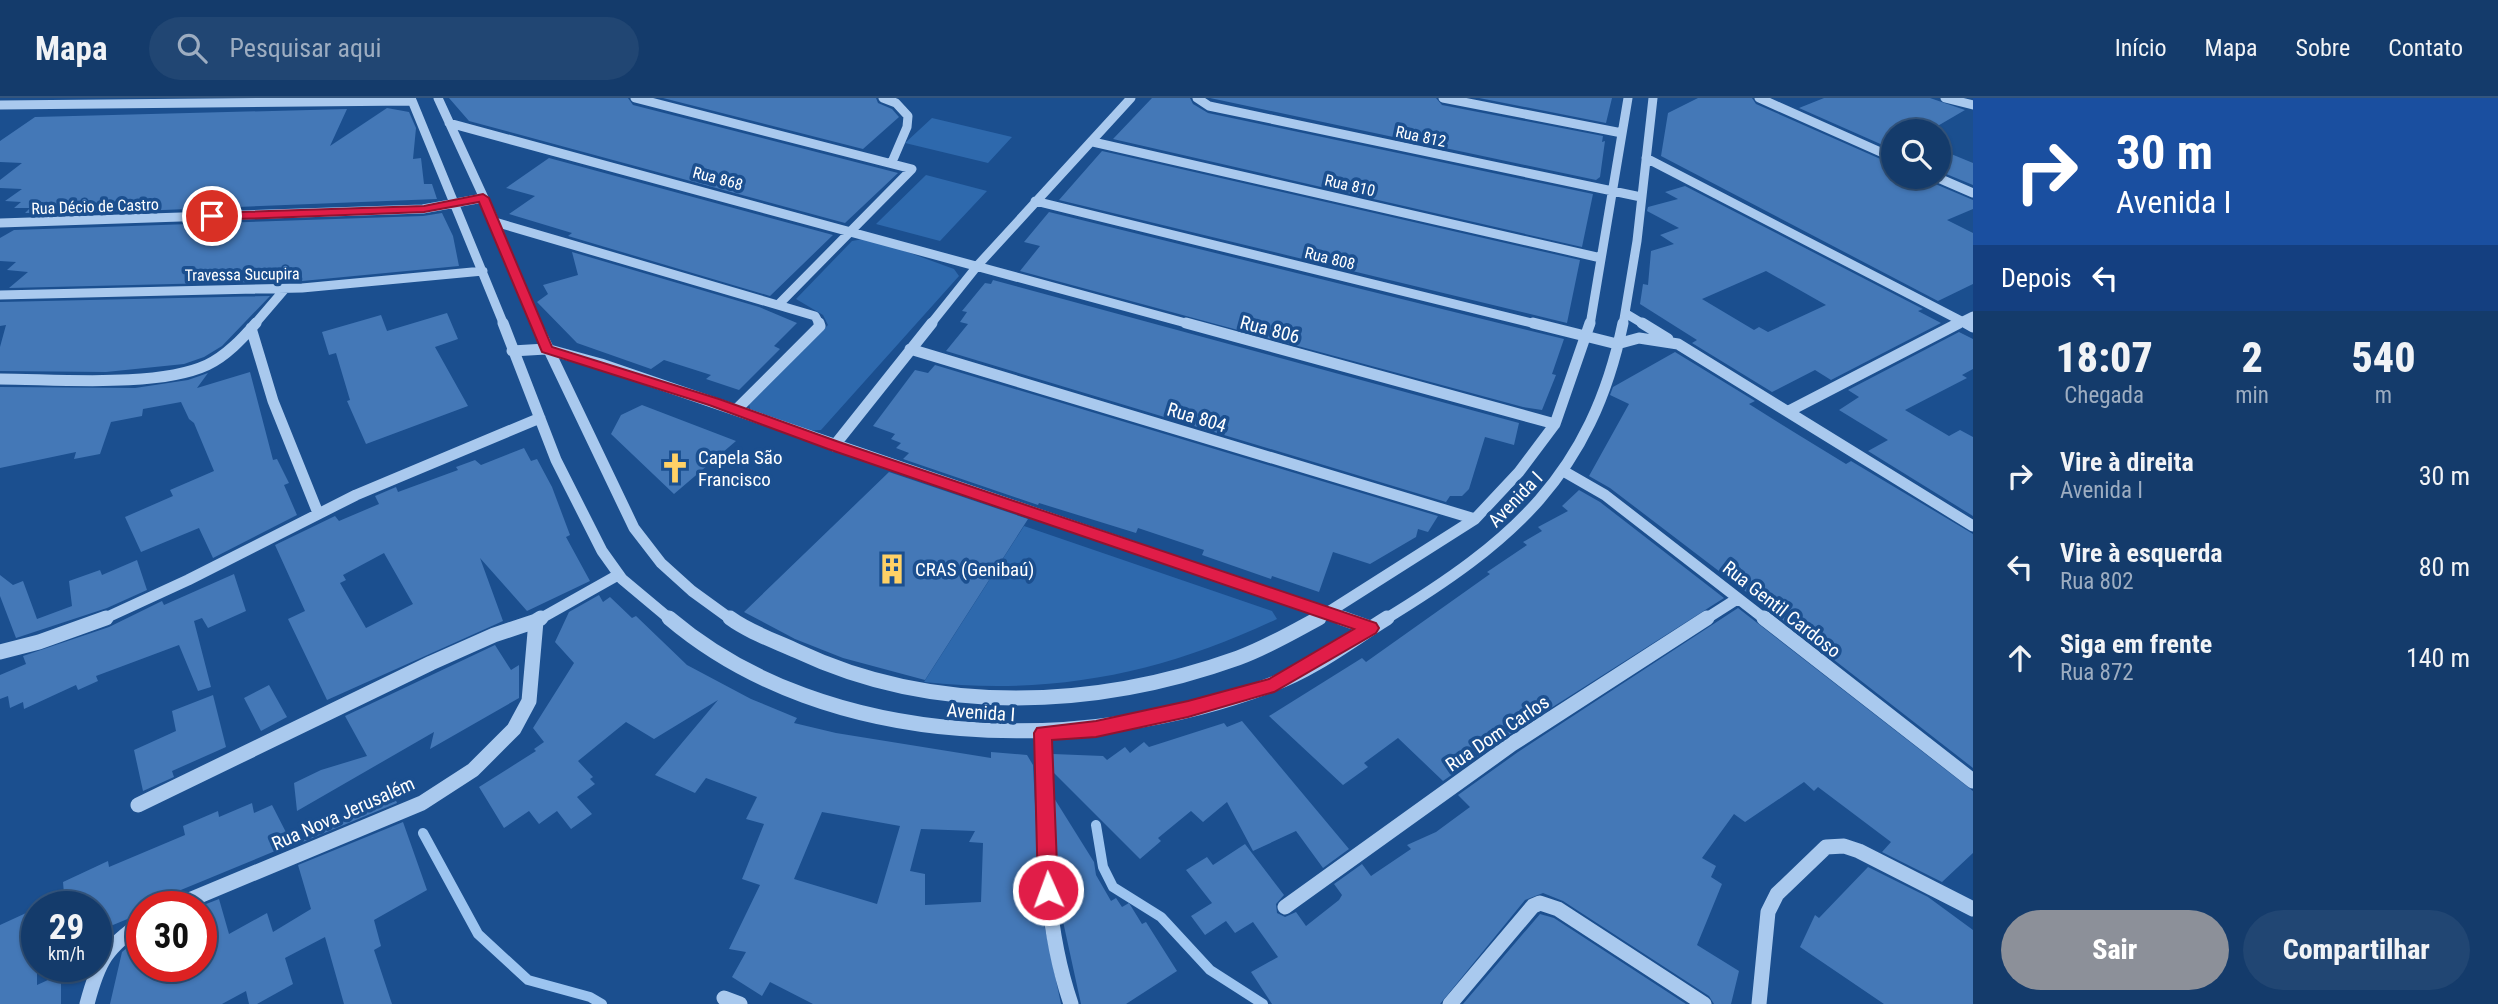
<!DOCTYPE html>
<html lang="pt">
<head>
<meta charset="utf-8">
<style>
  :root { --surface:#143b6b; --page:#214673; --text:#f1f3f6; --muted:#9dadc1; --line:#33557e; --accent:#8c9099 }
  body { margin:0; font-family:"Roboto Condensed",sans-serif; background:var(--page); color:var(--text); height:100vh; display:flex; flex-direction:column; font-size:26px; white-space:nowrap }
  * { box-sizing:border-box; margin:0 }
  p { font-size:23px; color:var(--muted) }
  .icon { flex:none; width:38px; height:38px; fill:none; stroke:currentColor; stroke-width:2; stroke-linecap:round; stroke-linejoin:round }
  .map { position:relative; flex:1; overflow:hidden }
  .panel { display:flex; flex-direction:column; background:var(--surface); width:525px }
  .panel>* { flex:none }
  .hud { background:#1a4fa0; color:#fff; overflow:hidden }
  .buttons { position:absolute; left:1881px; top:21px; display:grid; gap:14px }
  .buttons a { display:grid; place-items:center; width:70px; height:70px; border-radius:50%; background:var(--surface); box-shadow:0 2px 5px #0004,0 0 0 2px var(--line); font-size:35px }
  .speed { position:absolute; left:21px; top:793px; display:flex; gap:14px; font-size:35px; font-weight:700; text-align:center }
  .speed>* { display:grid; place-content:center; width:91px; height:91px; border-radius:50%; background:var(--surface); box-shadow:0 2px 5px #0004,0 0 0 2px var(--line); line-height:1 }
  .speed small { font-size:18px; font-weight:400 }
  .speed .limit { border:10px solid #d22; background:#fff; color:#111 }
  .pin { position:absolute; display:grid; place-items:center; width:60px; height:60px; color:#fff; margin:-30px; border:4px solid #fff; border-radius:50%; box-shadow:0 2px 7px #0007 }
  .me { position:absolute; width:77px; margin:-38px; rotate:358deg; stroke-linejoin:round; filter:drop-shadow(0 0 5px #0008) }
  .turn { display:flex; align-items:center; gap:24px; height:147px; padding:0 28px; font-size:32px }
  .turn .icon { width:91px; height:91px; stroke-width:2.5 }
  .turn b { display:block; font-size:49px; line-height:60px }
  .then { display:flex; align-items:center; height:66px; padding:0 28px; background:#0003; gap:14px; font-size:26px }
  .eta { display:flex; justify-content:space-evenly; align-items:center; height:119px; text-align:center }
  .eta b { font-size:42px; font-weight:800; line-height:49px }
  .action { display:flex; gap:14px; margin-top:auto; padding:14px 28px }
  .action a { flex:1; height:80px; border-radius:42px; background:var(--accent); color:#fff; font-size:28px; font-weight:800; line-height:80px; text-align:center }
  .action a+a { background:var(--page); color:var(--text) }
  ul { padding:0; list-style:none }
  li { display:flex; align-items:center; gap:21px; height:91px; padding:0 28px }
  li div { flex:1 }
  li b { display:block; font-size:26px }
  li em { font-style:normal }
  header { display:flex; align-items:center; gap:42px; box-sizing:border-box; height:98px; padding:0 35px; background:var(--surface); border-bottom:2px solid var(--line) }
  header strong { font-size:33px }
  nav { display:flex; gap:38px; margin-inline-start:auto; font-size:24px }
  .search { width:490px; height:63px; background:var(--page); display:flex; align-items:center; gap:18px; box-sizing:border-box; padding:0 24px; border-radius:38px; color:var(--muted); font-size:26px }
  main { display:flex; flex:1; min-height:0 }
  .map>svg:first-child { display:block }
  .green { fill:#2e69ad }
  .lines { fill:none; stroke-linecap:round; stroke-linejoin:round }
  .stream { stroke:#9cc4f0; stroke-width:10 }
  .building { fill:#4478b7; fill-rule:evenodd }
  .minor-far2 { stroke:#a9c9ee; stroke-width:9 }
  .minor-far1 { stroke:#a9c9ee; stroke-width:11 }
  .minor { stroke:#a9c9ee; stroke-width:15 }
  .route { fill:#e11d48; stroke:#92132f; stroke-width:2 }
  .labels { text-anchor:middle; stroke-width:7; stroke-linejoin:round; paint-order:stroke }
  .far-street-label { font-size:16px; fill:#fff; stroke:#1b4f8f }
  .street-label { font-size:19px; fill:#fff; stroke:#1b4f8f }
  .poi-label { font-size:19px; fill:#fff; stroke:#1b4f8f; text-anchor:start }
</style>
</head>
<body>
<header>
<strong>Mapa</strong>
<div class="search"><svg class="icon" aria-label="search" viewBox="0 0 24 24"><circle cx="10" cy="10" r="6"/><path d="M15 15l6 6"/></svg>Pesquisar aqui</div>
<nav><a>Início</a><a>Mapa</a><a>Sobre</a><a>Contato</a></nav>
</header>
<main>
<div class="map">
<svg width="1973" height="906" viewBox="0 0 1973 906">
  <rect width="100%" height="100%" fill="#1b4f8f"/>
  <path class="green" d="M932,20l80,19 -24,26 -83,-20z
    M926,77l61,16 -47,50 -64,-17z
    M869,140l85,31 5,7 -138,154 -18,1 -52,-17 -2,-11 79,-78 -5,-10 -27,-16 56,-58z
    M1024,428l248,85 5,8c-116,55 -225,77 -353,63z"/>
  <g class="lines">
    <path class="stream" d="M1096,727l7,42 10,20 48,30 49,53 53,34
      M423,735l55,101 50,46 62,17 12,7"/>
  </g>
  <path class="building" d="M449,0h179l5,7 265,68 -53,50 -376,-102z
    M663,0h213l2,5 14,6 7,8 -36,32z
    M1152,0h38l3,6 15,9 385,81 -11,53 -469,-108z
    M1210,0h226l6,7 161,31 -1,6 3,-1 -5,36 -4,3z
    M1479,0h133l-6,25z
    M1698,0h54l4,6 138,61v12h35l4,6 40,17v9l-26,11 26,13v51l-35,17 -277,-145 7,-43z
    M1824,0h106l35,12 -36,21h-35v19l-95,-42z
    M387,10l22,4 7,16 -3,31 8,-1 3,26h8l5,15 -398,16 2,-2h-16l5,-5h-16l7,-6 -16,-1 17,-12 -22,-1v-8l22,-17 -22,-1v-21l35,-24 312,-8 -17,37z
    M1939,51l34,14v22l-34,-14z
    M1102,53l478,109 -13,63 -508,-123z
    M549,60l284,77 -63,61 -202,-60 4,-3 -63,-19 26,-18 -29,-8z
    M1685,88l238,123 -5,2 23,12 -110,57 -16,-10 -43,22 -80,-49 5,-3 -57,-36 3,-20 5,1 3,-34 23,-7 -14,-9 19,-7 -32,-17 1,-4 30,-8 -13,-7zM1766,173l60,34 -58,27 -9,-5 -5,3 -52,-31z
    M1049,114l515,127 -12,35 4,1 -14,35 -19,-3 -503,-136 20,-25 -16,-4z
    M442,115l11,23 6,30 -157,15 -293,7 19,-16 -21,-2 9,-8 -16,-1v-23l14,-8 409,-14z
    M572,154l187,55 38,16 -23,23 6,3 -41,41 -33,-11 5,-4 -47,-15 -13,9 -74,-26 -40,-41 11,-8 -5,-9 35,-10z
    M993,182l526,143 -5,22 -29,-8 -16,52 -7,7h-12l-4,6 -500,-151 22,-27 -8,-2 7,-10 -5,-1 23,-28 6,1z
    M270,198l-48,50 -18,11 -20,7 -78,8 -106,-1v-24l6,-22 -6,1v-24z
    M447,215l11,26 -23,8 33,59 -102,38 -19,-43 3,-1 -14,-47 -7,2 -7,-23 59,-17 6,16z
    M1959,234l14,7v30l-11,6 5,3 -62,32 44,26 11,-6 13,7v79l-105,-65 20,-11 -49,-30 20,-13 -11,-7z
    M1675,254l80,49 -6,3 48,30 49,30 5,-3 122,73v234l-203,-158 -160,-122 -21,-12 40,-72 -19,-9 3,-8z
    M935,267l503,151 -10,16 -10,-3 -2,8 -46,27 -37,-12 -14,40 -47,-16 -1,3 -69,-24 2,-5 -66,-22 -2,5 -97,-30 -1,2 -135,-46 6,-6 -13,-5 5,-5 -10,-4 4,-5 -22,-8 42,-56 13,3z
    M250,274l23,88 4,-1 12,24 -5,2 13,30 -84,43 -14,-30 -58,24 -16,-35 48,-21 -3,-6 44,-19 -20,-48 -5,-4 -8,-17 -38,7 -1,7 -31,6 -11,32 -26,5 2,-7 -76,16v-81l135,1 53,-8 20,-7 -11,15z
    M642,307l94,36 -62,53 -63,-60 10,-19z
    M524,350l7,13 6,-2 15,28 18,48 -4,2 24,44 -63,30 -47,-53 23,63 -176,79 -39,-81 17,-8 -30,-66 60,-29 4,5 40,-17 -4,-8 21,-9 2,5 60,-22 -2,-3 19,-7 6,5zM384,455l29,51 -47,24 -26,-45 6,-3 -3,-5z
    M889,374l139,47 -103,161 -82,-22 -48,-19 -51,-27z
    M1579,392l21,12 124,96 -217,138 -64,45 -45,-43 -34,25 4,4 -25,18 -74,-69 93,-58 4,4 124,-88 -3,-2 40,-27 -4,-3 19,-11 -4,-4 30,-16 -6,-5z
    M137,462l10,30 -40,18 -91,30 -16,-42v-21l13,10 10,-4 14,38 35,-13 -3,-25 31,-11 2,5z
    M234,476l12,37 -38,17 -6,-10 -8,3 17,66 -13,4 -19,-46 -83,31 2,5 -20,9 -2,-5 -52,24 -1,-7 -13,6 -2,-12 -8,3v-24l26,-11 -3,-8 86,-29 53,-26 2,4z
    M599,497l4,7 7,-5 22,21 4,-2 51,49 64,34 46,19 -3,5 42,10 155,25v-6l36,3 6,10 7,140 21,99h-248l-43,-22 -8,14 -30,-19 14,-25 -17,-3 31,-64 -18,-6 22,-55 -18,-5 11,-22 -51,-19 -11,15 -40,-18 63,-75 -64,39 -28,-17 -48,39 15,16 -3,2 5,5 -18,13 15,17 -21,15 -14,-18 -18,13 -10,-13 -25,17 -25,-41 57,-36 -2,-2 10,-7 -11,-14 41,-65 -19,-21 14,-30zM822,714l78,14 -23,78 -83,-25zM921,731l54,2 -6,11 14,1 -2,59 -56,3v-31l-15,-3z
    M1738,510l235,183v62l-31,29 -60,-30 9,-10 -73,-55 -4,4 -10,-9 -59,40 -11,-8 -32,44 14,8 -5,11 11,7 -25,61 42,26 -8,33h-17l-5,-8 -146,-95 -20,-8 -18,7 -85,104h-168l-21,-32 27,-15 -25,-35 -18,11 -9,-12 -21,14 -14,-19 21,-13 -26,-33 21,-13 6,8 32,-21 39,51 -8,9 1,9 8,4 11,-5 10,14 33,-26 3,-5 -8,-11 28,-20 9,12 40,-27 -4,-4 29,-13 34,-25 -12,-12 60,-43z
    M495,547l16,25 8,-5v33l-89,51 4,-17 -137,79 -3,-28 27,-13 46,-14 -22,-40z
    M269,587l18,32 -26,14 -17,-33z
    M213,597l13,52 -54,24 2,6 -31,14 -9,-41 42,-19 -4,-20z
    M1242,623l107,128 -26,19 -27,-37 -43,20 -26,-49 -24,20 -12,-11 -33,27 3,3 -21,18 -86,-86 -1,-19 50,2 4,4 18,-13 5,6 14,-11 5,5 75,-24 3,4z
    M395,700l2,5 -104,43 -1,-1z
    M1054,700l40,64 2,13 15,26 5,-3 6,9 7,-4 13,21 4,-2 31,49 -51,33h-45l-22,-101z
    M252,705l2,10 18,-8 20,39 -150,62v7l-46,19v-26h-31l-2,-24 45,-21 1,6 76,-32 -2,-9 35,-15 1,6z
    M403,724l24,68 -53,30 7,26 -7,4 18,54h-48l-19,-67 -40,21 8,26 -36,20h-8l-3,-13 -24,13h-112l12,-52 20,-17v31h59v-60l18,-7 10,35 38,-21 6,19 38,-23 -13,-44z
    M1868,769l60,30 45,33v74h-89l-84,-57 15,-32 4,3z
    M37,810v77l24,-11v30h-61v-79z
    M1540,816l14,4 132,86h-223z"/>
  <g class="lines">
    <path class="minor-far2" d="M411,0l93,227
      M438,0l57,124 41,103
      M635,0l277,71 -133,135
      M883,0l13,5 12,13 -1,11 -15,35
      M1197,0l12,8 432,91
      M1443,0l179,35
      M1759,0l135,60
      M1945,0l28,7
      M0,7l412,-4
      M449,25l744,202
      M1093,44l508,116
      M1646,60l323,167
      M1936,79l37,16
      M1035,103l505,124
      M495,124l320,94 5,9
      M0,125l423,-14 60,-11
      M0,197l302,-7 181,-17
      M1625,215l20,12
      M254,227l30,-35
      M930,227l48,-60 153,-167
      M1590,227l38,-227
      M1623,227l14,-84 16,-143
      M1955,227l18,-9"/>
    <path class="minor-far1" d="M503,225l53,137 46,91 20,28 49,41
      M536,225l98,205 27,35 31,28 40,29
      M1186,225l369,101
      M1533,225l84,21 22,-6 39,6 295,182
      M1642,225l26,16
      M1966,225l7,4
      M251,230l22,73 45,112
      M910,251l565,170
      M512,253l34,-2 55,15 746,256
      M0,281c56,0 157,9 207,-14 19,-9 35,-26 49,-42
      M737,311l83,-83 -1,-3
      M1789,313l170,-88
      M834,348l98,-123
      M1565,374l40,23 161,125
      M101,522l87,-40 168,-85 184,-77
      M538,522l80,-45
      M1316,522l159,-101 44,-47 36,-48 35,-101
      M1384,522c128,-78 207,-144 239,-297
      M1704,522l33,-21"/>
    <path class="minor" d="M669,520c159,135 417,138 604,66 41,-15 77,-43 114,-66
      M730,520c19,14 45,23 67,33 138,65 299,58 441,7 28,-10 55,-26 81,-40
      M1342,520l28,10
      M1764,520l209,163
      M0,554l39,-10 67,-24
      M1043,635c2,92 -2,183 28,271
      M138,707l293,-142 63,-28 42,-14
      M175,808l247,-103 51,-33 41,-41 15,-28 7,-80 5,-3
      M1285,809l227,-163 195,-126
      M724,900l16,6
      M87,906c11,-42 19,-57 55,-81
      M1450,906l83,-98 7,-3 18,6 146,95
      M1759,906l9,-92 9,-18 49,-47 18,-1 15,5 114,58"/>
  </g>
  <path class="route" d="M483,96l6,4 63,149 167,52 120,43 537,181 3,5 -3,5 -102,59 -86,25 -92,20 -44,3 6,150 -3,6 -7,3 -7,-3 -3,-6 -4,-157 3,-5 59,-7 92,-20 81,-22 85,-50 -526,-180 -119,-44 -167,-53 -63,-150 -55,10 -212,8 -6,-4 6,-3 212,-7z"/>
  <defs>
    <g id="church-bare" transform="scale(2.415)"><path d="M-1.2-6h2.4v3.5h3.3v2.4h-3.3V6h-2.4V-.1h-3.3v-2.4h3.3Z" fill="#ffd166" stroke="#1b4f8f" stroke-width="2.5" paint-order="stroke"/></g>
    <g id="building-bare" transform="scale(2.415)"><path d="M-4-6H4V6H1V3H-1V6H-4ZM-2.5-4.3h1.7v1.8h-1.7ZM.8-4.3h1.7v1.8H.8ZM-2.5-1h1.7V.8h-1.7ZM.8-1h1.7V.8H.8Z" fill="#ffd166" stroke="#1b4f8f" stroke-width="2.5" paint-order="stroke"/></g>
  </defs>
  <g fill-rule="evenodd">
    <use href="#church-bare" x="675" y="370"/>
    <use href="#building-bare" x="892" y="471"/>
  </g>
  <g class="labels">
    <g class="far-street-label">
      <text transform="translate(1421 38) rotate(12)" y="6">Rua 812</text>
      <text transform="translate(718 80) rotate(15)" y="6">Rua 868</text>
      <text transform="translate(1350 87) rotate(13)" y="6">Rua 810</text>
      <text transform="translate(95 108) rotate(-2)" y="6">Rua Décio de Castro</text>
      <text transform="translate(1330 160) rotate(14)" y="6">Rua 808</text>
      <text transform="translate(242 176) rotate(-1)" y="6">Travessa Sucupira</text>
    </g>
    <g class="street-label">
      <text transform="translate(1270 231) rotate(15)" y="7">Rua 806</text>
      <text transform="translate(1197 319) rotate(17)" y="7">Rua 804</text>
      <text transform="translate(1515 401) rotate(-46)" y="7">Avenida I</text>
      <text transform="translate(1782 511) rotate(38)" y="7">Rua Gentil Cardoso</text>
      <text transform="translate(981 614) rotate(4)" y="7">Avenida I</text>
      <text transform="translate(1497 635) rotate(-34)" y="7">Rua Dom Carlos</text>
      <text transform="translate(343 715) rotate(-24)" y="7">Rua Nova Jerusalém</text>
    </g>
    <g class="poi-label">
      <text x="698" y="366">Capela São<tspan x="698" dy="22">Francisco</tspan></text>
      <text x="915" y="478">CRAS (Genibaú)</text>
    </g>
  </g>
</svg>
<div class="buttons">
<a><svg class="icon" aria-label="search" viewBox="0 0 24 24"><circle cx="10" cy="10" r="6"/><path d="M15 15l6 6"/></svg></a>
</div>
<div class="speed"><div>29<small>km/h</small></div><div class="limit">30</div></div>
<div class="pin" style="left:212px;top:118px;background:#d93025"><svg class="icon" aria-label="arrive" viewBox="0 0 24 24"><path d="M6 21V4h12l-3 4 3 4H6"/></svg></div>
<svg class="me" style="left:1048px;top:792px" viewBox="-20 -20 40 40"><circle r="17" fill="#e11d48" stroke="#fff" stroke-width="3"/><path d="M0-11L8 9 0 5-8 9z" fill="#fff"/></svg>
</div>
<section class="panel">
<div class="hud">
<div class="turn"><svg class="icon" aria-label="right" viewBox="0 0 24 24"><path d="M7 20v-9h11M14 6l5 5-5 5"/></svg><div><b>30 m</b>Avenida I</div></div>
<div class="then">Depois<svg class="icon" aria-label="left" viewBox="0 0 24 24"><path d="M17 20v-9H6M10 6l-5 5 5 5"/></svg></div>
</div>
<div class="eta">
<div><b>18:07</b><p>Chegada</p></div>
<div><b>2</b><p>min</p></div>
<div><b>540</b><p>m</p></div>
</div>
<ul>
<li><svg class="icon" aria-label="right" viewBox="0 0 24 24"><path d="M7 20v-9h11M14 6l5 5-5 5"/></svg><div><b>Vire à direita</b><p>Avenida I</p></div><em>30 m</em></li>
<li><svg class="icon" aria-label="left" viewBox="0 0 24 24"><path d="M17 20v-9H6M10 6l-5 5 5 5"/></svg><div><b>Vire à esquerda</b><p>Rua 802</p></div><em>80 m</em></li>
<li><svg class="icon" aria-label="ahead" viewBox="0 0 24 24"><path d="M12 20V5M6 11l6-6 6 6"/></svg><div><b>Siga em frente</b><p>Rua 872</p></div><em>140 m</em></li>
</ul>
<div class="action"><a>Sair</a><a>Compartilhar</a></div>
</section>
</main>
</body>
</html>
